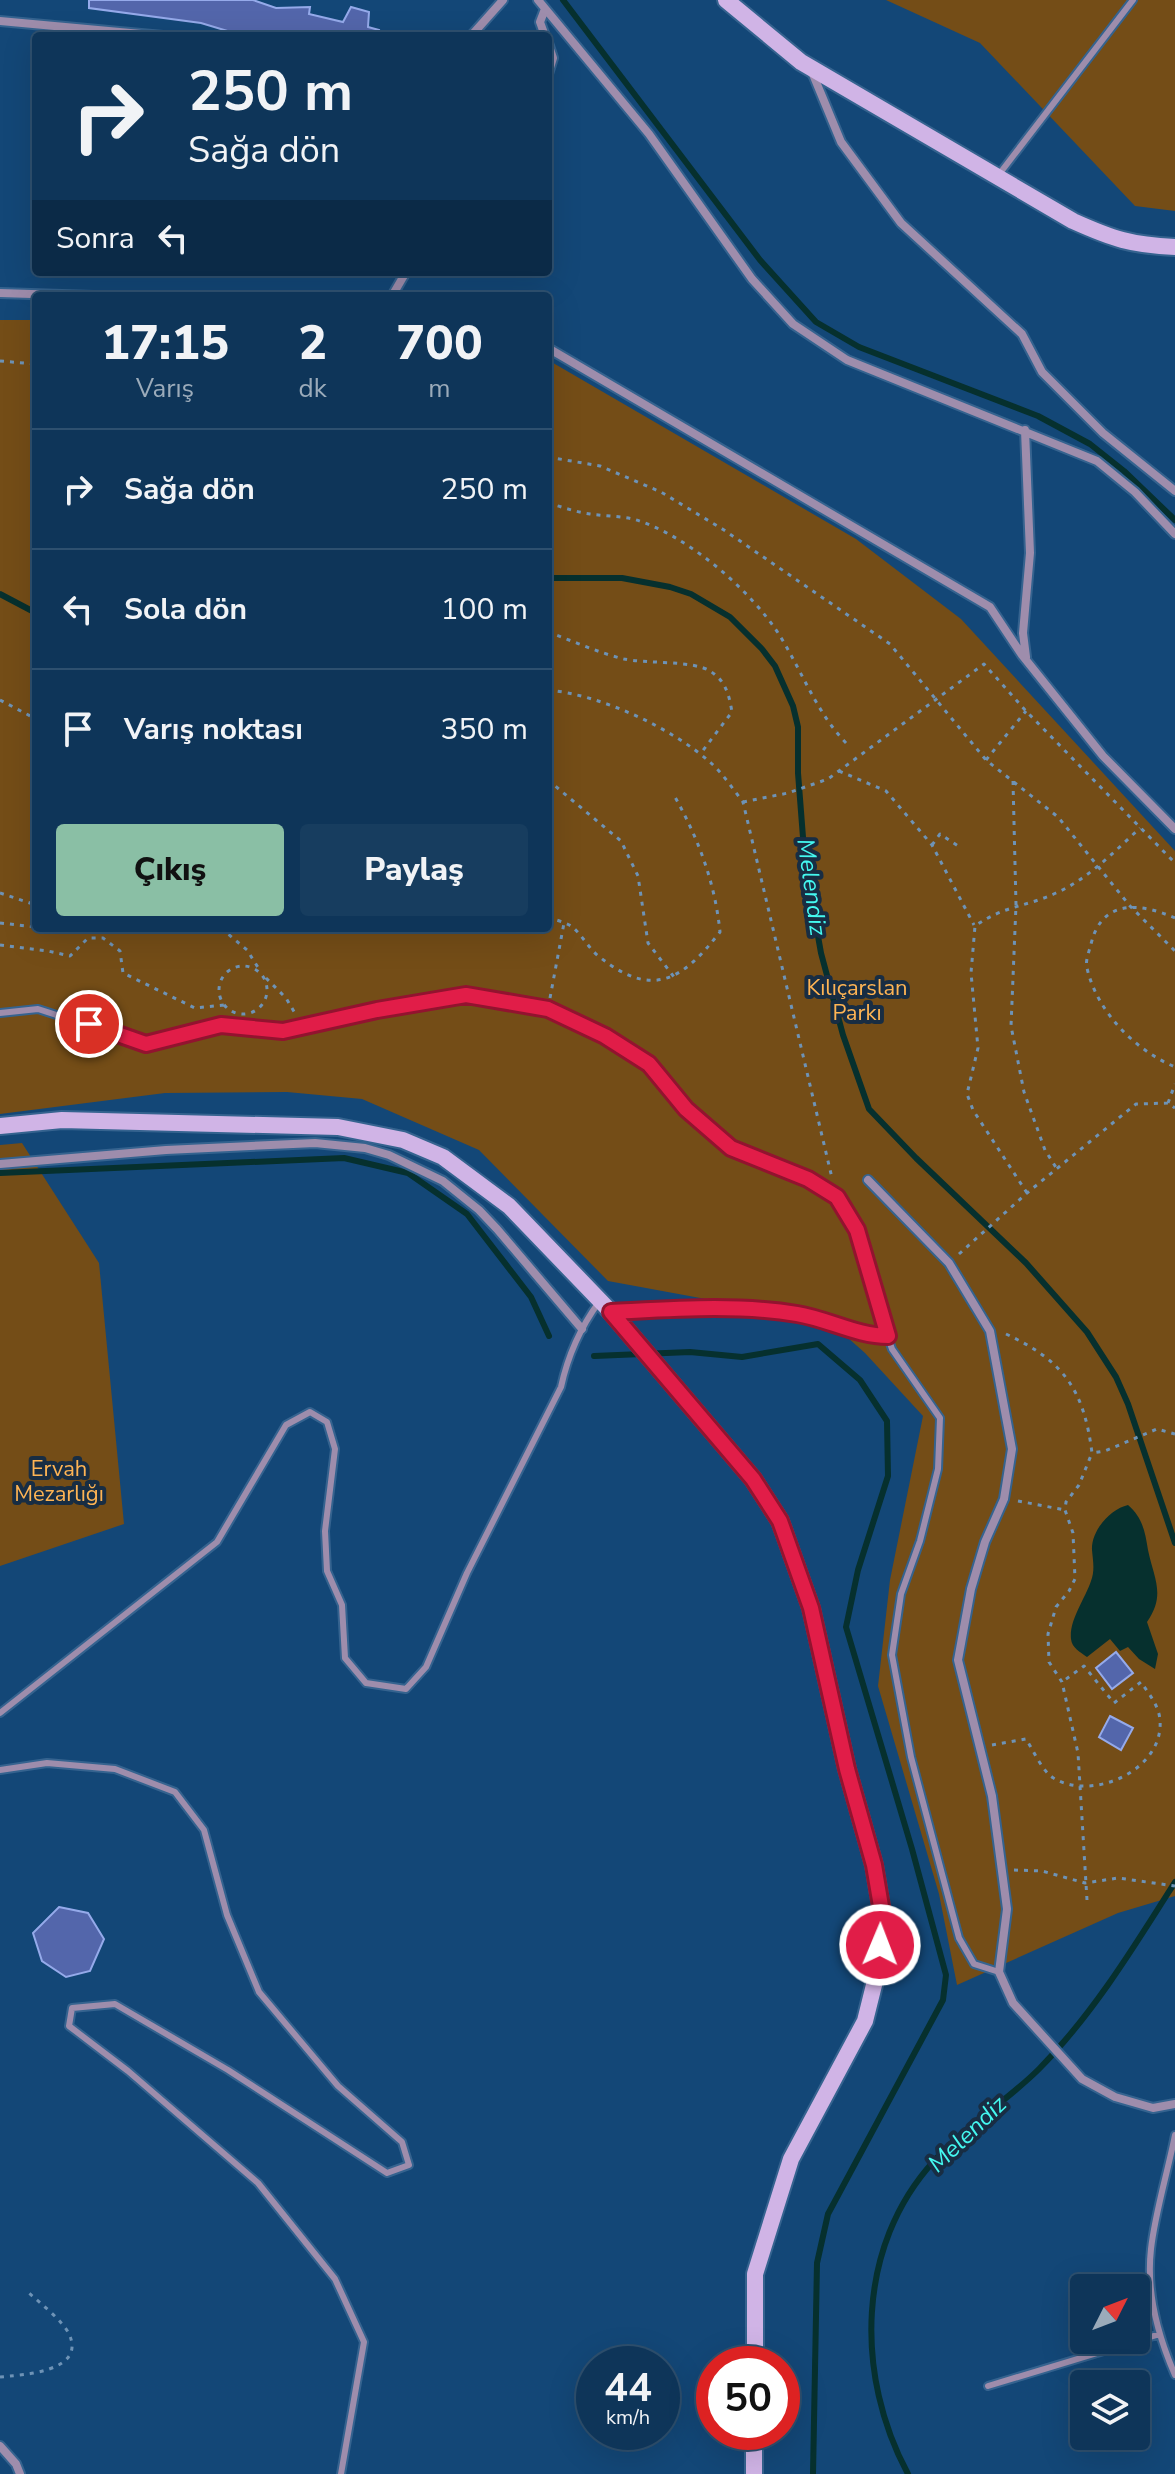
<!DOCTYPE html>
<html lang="tr">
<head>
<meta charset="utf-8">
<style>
  :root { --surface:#0e3559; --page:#173d5f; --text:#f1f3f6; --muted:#9babba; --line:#2e506f; --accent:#8abfa5 }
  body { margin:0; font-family:"Nunito Sans",sans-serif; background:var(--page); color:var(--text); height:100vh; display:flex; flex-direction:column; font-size:30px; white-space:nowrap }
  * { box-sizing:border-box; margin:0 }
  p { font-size:26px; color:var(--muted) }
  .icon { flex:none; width:44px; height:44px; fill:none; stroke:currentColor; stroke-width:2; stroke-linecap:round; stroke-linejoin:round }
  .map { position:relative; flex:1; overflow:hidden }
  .drawer { position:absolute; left:32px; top:292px; width:520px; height:640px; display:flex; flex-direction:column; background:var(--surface); border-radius:8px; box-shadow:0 8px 32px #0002,0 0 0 2px var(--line) }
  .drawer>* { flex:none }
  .banner { position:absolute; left:32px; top:32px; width:520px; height:244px; border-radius:8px; box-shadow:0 8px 32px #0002,0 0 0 2px var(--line); background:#0e3559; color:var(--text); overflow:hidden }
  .needle { width:52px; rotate:48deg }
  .buttons { position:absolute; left:1070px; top:2274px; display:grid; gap:16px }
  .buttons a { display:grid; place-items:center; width:80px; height:80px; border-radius:8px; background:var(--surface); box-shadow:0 8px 32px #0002,0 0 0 2px var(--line); font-size:40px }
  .speed { position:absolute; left:576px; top:2346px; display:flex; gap:16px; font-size:40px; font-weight:700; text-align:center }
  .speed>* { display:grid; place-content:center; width:104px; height:104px; border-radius:50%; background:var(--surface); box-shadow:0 8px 32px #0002,0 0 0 2px var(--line); line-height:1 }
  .speed small { font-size:20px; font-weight:400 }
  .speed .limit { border:12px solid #d22; background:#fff; color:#111 }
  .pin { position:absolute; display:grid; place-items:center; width:68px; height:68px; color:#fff; margin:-34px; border:4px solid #fff; border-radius:50%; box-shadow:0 2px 8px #0007 }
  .me { position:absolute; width:88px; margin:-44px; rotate:1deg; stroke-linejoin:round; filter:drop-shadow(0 0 6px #0008) }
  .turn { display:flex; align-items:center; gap:28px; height:168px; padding:0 24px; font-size:36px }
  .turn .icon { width:104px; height:104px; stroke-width:2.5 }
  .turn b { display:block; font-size:56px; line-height:68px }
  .then { display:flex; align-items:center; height:76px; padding:0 24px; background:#0003; gap:16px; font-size:30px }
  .eta { display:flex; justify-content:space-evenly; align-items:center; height:136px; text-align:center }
  .eta b { font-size:48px; font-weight:800; line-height:56px }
  .cta { display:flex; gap:16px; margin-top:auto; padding:16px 24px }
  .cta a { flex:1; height:92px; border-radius:8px; background:var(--accent); color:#111; font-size:32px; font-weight:800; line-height:92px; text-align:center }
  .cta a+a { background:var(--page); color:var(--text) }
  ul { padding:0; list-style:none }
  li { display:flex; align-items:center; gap:24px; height:120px; padding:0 24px; border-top:2px solid var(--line) }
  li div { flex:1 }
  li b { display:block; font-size:30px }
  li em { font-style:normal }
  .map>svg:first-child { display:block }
  .green { fill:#744d17 }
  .water { fill:#06302e }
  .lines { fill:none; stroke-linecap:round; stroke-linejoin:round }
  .stream { stroke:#06302e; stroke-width:6 }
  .building { fill:#5366ab; stroke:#95aaea; stroke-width:2 }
  .service-casing { stroke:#35638f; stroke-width:10 }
  .minor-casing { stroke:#35638f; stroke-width:12 }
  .secondary-casing { stroke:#35638f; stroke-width:20 }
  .path { stroke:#6e93b6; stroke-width:3; stroke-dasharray:4 6; stroke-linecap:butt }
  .service { stroke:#9e8dac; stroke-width:6 }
  .minor { stroke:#9e8dac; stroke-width:8 }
  .secondary { stroke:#d0b4e6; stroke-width:16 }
  .route-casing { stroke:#92132f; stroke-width:20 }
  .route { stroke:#e11d48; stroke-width:14 }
  .labels { text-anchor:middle; stroke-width:8; stroke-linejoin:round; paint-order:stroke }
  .park-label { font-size:22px; fill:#feb454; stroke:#182d43 }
  .water-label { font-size:24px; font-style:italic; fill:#44f8f0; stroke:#182d43 }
</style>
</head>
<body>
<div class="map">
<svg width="1175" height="2474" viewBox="0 0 1175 2474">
  <rect width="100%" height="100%" fill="#134777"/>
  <path class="green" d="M886,0h289v211l-40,-5 -155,-163z
    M0,320h36v608h512v-568l308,179 105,80 214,232v1045l-57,17 -161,72 -18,-91 -61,-208 12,-106 33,-164 -58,-63 -35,-31 -222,-41 -129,-131 -117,-51 -75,-7 -122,1 -165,21z
    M22,1143l77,120 25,261 -124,42v-421z"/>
  <path class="water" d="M1128,1505c15,13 17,27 20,45 6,29 18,45 -1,72l11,32 -3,15 -16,-10 -11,-12 -8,4 -10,-12 -23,18c-7,-5 -15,-9 -16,-18 -2,-19 14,-40 20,-58 4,-11 2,-20 1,-31 -1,-19 18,-41 36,-45z"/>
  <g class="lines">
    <path class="stream" d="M563,0l197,260 56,62 43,25 179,69 52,28 34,27 51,49
      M548,578h74l48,9 21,7 39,23 32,32 13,17 18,40 5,21v46l7,90 16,90 22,82 26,74 47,49 110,105 61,69 29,45 12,27 47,139
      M0,594l36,19
      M0,1173l344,-15 64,15 59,41 64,83 18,39
      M594,1356l96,-4 52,5 76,-13 42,36 27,41 1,55 -30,94 -12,57 66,222 34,126 -3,25 -115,214 -11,49 -4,211
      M908,2474c-53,-98 -52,-228 26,-313 31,-35 72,-59 105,-92 54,-55 95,-122 136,-187"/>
  </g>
  <path class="building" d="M89,0h164l23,8 34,-1 -1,7 34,8 8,-15 18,5 -1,15 11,3 -1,6h-134l-43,-13 -112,-15z
    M1116,1652l17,21 -21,16 -16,-21z
    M1110,1716l23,12 -12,22 -22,-13z
    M59,1907l29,6 16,26 -14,32 -24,6 -24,-16 -9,-28z"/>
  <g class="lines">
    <g class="service-casing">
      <path id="service" d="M997,177l136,-177
        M0,1013l38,-4 108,35 75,-19 62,6 94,-21 89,-15 78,13 29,11 32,17 44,28 37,45 45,39 77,31 29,18 20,33 25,90 10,29 48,69 -2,51 -18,72 -19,53 -9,61 19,102 48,181 15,26 25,8
        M614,1311c61,-2 124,-7 184,3 31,5 59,21 90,22
        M0,1713l217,-171 69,-117 24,-13 17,10 8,27 -10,82 2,40 15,34 3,53 21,25 40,6 20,-22 41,-94 94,-186c7,-32 19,-59 38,-85
        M0,1770l47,-7 68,6 60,23 29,38 23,85 32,77 79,94 64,56 7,23 -22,8 -159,-103 -113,-66 -43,4 -3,18 59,45 130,112 77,96 29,63 -23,132
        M1175,2135c-7,36 -20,78 -24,114 -5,43 7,87 24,126
        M988,2386l172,-52"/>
    </g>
    <g class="minor-casing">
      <path id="minor" d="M538,0l111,134 103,145 41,45 54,36 250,101 38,31 40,42
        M545,9l-5,13 5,14
        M0,21l163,15
        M471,36l32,-36
        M548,43l5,15 -5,16
        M812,72l29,70 60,81 121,111 20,38 61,61 72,58
        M0,293l94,3
        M392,296l14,-24
        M548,348l442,259 32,48 81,101 72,73
        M1025,430l5,123 -7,80 3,24
        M0,1164l166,-14 149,-7 50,5 24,7 54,26 36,29 18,19 85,100
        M868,1180l81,83 41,68 22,118 -8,50 -19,43 -14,47 -13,71 34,136 15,113 -8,63 14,31 69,76 33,18 38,11 22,-4
        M0,2446l16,18 4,10"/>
    </g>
    <g class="secondary-casing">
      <path id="secondary" d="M726,0l75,62 272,159c40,18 58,24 102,26
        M0,1126l62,-6 276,7 65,13 40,17 66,49 102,106 142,167 27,42 31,87 36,161 27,96 9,53 -6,55 -12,48 -74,138 -36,115v90
        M754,2474v-42"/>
    </g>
    <path class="path" d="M0,361l36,3
      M548,457l52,9 61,26 63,38 166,114 96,116 72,57 72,89 45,45
      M548,503c14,4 28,9 42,11 14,2 29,2 43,5 53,15 118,71 147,117 23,37 37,78 68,109
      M548,632c25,9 51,21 76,27 23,5 68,1 86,12 16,10 19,24 22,41l-31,41
      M548,690c53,5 124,38 163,73 12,11 22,26 32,39l89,376
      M0,700l36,19
      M986,760l40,-49
      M839,771l47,20 46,54 42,80
      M548,780l73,61 17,35 10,67 26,34
      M1013,781l3,124 -5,121 13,66 21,58 12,19
      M743,802l45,-9 40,-14 156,-115 42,47 149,152
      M932,845l8,-11 18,12
      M0,893l36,12
      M548,917c7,3 17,5 23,9 12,9 18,24 30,32 53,42 83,20 119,-26 -5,-49 -21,-92 -45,-135
      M1175,918c-34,-15 -73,-20 -84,26 -2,8 -6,17 -4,24 10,44 48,82 88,99
      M0,923l36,4
      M46,928l19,2 -1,-2
      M221,928l26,22 12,19
      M0,945l48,6 22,5 18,-18h15l17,13 3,22 72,35 29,-3
      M219 990a24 24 0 1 1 48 0a24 24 0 1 1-48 0Z
      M266,978l20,20 10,17
      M550,998l14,-75
      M1168,1103l7,-19
      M1027,1193l-54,-83 -6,-16 11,-46 -7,-75 4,-47c30,-21 51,-19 81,-33 32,-14 59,-42 84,-65
      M959,1254l68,-61 109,-89 32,-1 7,5
      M1006,1334c58,27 78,56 86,119l13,-2 52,-22 18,5
      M1018,1501l47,9
      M992,1745l34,-6c8,12 16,33 29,40 40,22 109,-10 105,-59 -1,-14 -11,-26 -19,-38l-27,21 -30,-37 -22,16
      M1014,1870l28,1 43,12 33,-5 57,8
      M1087,1900l-9,-147 -16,-71 -13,-20 -1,-28 8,-27 13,-16 6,-12 -2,-46 -8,-23 1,-8 13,-17 13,-32
      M0,2377c21,-2 87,-5 69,-43 -6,-13 -29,-31 -40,-41"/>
    <use href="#service" class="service"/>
    <use href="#minor" class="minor"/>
    <use href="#secondary" class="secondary"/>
  </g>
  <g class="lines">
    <g class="route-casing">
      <path id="route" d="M89,1024l57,20 75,-19 62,6 94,-21 89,-15 82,14 57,27 44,28 37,45 45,39 77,31 29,18 20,33 31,106c-31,0 -60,-17 -91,-22 -61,-10 -125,-5 -186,-2l142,167 27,42 31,87 36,161 27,96 9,53 -3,27"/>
    </g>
    <use href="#route" class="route"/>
  </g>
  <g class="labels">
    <g class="park-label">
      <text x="857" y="995">Kılıçarslan<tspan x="857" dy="25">Parkı</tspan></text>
      <text x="59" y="1476">Ervah<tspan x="59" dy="25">Mezarlığı</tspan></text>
    </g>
    <g class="water-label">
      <text transform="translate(812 887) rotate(82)" y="8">Melendiz</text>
      <text transform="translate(967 2134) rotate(-44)" y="8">Melendiz</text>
    </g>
  </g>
</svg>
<div class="buttons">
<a><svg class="needle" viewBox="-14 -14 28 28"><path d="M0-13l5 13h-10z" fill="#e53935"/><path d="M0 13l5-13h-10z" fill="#9babba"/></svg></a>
<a><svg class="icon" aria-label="layers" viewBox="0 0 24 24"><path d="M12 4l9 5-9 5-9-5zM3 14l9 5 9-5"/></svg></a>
</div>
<div class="speed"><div>44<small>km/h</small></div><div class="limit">50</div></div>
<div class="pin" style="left:89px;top:1024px;background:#d93025"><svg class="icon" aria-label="arrive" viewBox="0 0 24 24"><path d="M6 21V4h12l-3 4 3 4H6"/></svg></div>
<svg class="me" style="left:880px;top:1945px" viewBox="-20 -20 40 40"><circle r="17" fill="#e11d48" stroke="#fff" stroke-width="3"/><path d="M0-11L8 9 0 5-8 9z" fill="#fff"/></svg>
<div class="banner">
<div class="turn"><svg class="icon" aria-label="right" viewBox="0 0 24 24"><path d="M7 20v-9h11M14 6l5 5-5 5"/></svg><div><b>250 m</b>Sağa dön</div></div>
<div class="then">Sonra<svg class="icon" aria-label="left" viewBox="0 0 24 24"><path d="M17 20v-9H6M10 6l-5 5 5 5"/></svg></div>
</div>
<section class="drawer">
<div class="eta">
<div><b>17:15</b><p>Varış</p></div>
<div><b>2</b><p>dk</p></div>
<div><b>700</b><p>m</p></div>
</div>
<ul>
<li><svg class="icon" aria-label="right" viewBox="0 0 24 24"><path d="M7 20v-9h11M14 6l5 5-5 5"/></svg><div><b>Sağa dön</b></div><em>250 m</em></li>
<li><svg class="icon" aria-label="left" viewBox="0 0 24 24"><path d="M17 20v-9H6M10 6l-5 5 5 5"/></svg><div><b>Sola dön</b></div><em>100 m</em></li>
<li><svg class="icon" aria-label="arrive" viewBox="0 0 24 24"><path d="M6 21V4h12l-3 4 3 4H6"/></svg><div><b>Varış noktası</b></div><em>350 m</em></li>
</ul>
<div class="cta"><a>Çıkış</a><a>Paylaş</a></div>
</section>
</div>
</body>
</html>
